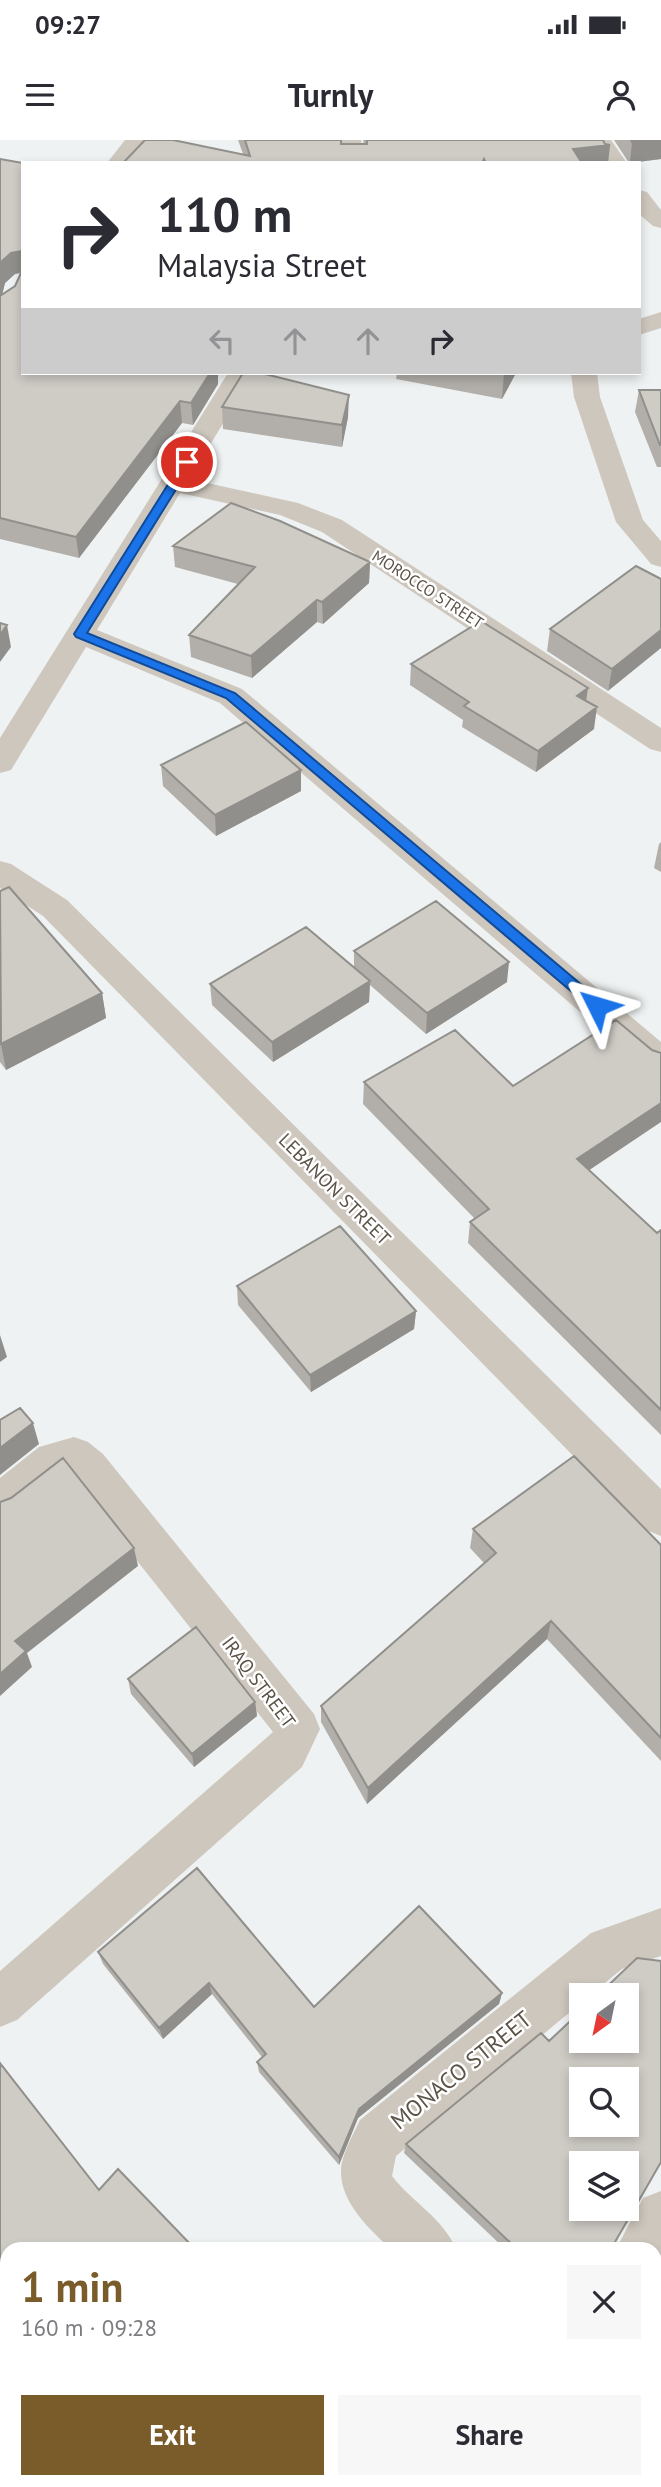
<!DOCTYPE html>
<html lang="en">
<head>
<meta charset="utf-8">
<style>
  :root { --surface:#fff; --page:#f7f7f7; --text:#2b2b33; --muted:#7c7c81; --accent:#7a5c2b }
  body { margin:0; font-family:"PT Sans",sans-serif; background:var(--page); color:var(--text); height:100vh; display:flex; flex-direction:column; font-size:26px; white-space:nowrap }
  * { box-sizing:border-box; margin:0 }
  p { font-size:23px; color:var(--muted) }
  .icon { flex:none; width:38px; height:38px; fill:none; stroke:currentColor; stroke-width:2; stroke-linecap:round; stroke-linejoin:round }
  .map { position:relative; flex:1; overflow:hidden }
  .details { position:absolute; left:0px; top:2102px; width:662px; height:247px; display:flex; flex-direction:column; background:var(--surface); border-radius:21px 21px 0 0; box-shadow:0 4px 10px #0003 }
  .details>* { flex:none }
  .top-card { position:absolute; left:21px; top:21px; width:620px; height:214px; border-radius:0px; box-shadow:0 4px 10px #0003; background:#fff; color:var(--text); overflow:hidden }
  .needle { width:46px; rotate:213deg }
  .tools { position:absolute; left:569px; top:1843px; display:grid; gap:14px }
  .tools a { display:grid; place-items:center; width:70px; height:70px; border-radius:0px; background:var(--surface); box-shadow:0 4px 10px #0003; font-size:35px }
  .pin { position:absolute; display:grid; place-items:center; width:60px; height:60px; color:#fff; margin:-30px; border:4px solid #fff; border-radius:50%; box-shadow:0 2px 7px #0007 }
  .me { position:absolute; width:77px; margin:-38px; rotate:310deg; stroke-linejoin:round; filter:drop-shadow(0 0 5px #0008) }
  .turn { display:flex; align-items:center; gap:24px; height:147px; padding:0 21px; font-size:32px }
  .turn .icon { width:91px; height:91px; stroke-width:2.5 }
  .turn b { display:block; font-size:49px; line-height:60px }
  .lanes { display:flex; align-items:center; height:66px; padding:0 21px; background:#0003; justify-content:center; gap:35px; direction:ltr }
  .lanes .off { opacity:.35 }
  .round { display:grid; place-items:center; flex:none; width:74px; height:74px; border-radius:0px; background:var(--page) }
  .headline { display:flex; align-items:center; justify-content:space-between; height:119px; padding:0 21px }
  h1 { font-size:42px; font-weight:700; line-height:52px; color:var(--accent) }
  .action { display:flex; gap:14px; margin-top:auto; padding:14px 21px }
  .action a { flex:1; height:80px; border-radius:0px; background:var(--accent); color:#fff; font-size:28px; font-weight:700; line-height:80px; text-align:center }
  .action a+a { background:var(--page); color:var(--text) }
  .status { display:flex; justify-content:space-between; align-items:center; height:49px; padding:0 35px; background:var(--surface); direction:ltr }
  .status svg { height:19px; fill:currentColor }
  header { display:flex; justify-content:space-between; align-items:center; height:91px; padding:0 21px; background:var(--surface); font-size:32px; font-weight:700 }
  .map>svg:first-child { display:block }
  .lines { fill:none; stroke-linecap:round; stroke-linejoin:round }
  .street { fill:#cec7be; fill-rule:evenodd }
  .wall { fill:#b2afaa; fill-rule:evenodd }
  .shaded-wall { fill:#918f8b }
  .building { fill:#cfccc6; stroke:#918f8b; stroke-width:2; fill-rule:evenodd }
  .route { fill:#1a73e8; stroke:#114b97; stroke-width:2 }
  .labels { text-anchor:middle; stroke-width:5; stroke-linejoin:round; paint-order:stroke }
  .far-street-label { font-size:16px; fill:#5c5348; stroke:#fff }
  .street-label { font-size:19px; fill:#5c5348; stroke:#fff }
  .near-street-label { font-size:23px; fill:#5c5348; stroke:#fff }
</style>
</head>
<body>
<div class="status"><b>09:27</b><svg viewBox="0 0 49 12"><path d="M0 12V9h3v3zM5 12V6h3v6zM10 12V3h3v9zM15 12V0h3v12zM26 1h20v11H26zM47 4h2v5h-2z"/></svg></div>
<header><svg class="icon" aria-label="menu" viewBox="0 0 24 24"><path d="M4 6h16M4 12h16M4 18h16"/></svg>Turnly<svg class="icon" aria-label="person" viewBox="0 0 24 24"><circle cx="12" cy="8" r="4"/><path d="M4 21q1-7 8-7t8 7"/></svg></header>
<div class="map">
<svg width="661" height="2347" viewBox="0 0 661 2347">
  <rect width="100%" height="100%" fill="#eff2f2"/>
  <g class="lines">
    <path class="street" d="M125,0h23l-18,23h-23z
      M339,0h22l4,23h-22z
      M589,0h22l16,23h-22z
      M639,50l8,2 14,18v18l-8,-2 -14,-12z
      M661,172v16l-22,7v-16z
      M228,233h26l-65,106 109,24 44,17 319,208v24l-11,-3 -328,-217 -42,-17 -100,-22 -83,137 145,59 419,353v33l-12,-4 -429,-368 -134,-56 -75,123 -11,3v-35z
      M571,233h26l3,24 43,123 18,21v26l-10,-3 -35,-42 -42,-125z
      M0,721l11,3 56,36 594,589v47l-15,-6 -603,-614 -43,-28z
      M74,1297l14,5 15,12 211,260 6,15 -18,38 -285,253 -17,7v-56l273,-239 -205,-258 -53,41 -15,5v-42l39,-31z
      M661,1768v48l-39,13 -32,26h-9v8l-185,153 -4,20c20,26 51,42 64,73h-65c-21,-19 -50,-46 -50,-77 0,-17 12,-37 19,-52l231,-187z
      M661,2051v75l-7,4v-21h-38l27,-51z
      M0,2257l7,3v61l-7,-3z
      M13,2342h56l2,5h-56z"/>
  </g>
  <path class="wall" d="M238,0h103v4h23l-1,-4h240l2,4 5,1 -2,18h-485l120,-9z
    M614,0h47v19l-32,4z
    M0,19l23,4v210l195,11 -25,41 -11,-2 -103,135 -79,-19zM21,133l-6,13 -13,8 3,-11 10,-9z
    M397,233h119l-14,26 -106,-20z
    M639,250h22v77h-4l-22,-55z
    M222,267l126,10 -6,30 -119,-18z
    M173,406l197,16 -1,21 -46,41 -6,-2 -65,56 -61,-21 -2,-22 49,-51 -63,-17z
    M636,426l-28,125 -61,-40 3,-22z
    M411,524l175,37 8,28 -58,43 -74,-45 1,-7 -53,-35z
    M161,625l140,5v21l-85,45 -53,-50z
    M661,702v30l-7,-4 5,-24z
    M0,751l102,102 4,25 -100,52 -6,-8z
    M354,811l153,31 -81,52 -56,-49 -1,17 -96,60 -61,-57 -2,-21 144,-16z
    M364,942l225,88 68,63 4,-3v205l-193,-192 2,-21 5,-3 -112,-115z
    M237,1146l179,25 -2,18 -103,63 -73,-87z
    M473,1389l188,16v216l-114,-122 -180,165 -46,-82v-16l163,-143 -14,-15z
    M128,1539l127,23 2,14 -63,51 -63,-73z
    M98,1812l216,55 188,-14 -3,11 -141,114 -19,47 -80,-93 -2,-10 5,-5 -50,-63 -49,45 -60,-75z
    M549,1901l62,208h-106l-101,-96 2,-9z"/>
  <path class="shaded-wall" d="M649,0h12v19l-31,4 2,-21z
    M610,5l-2,18h-36l1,-14z
    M22,111l1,21 -8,2 -10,9 -5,21v-36l1,-6 10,-9z
    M210,233h8v11l-25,41 -2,-22z
    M504,233h12l-14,26z
    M349,255l-1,22 -6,30v-22z
    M180,261l2,22 -103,135 -3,-21z
    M370,422l-1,21 -46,41 -1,-22z
    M317,460v22l-65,56 -1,-22z
    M7,485l4,22 -11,15v-27z
    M661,490v18l-53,43 4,-22z
    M588,548l-3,21 -8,-13z
    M597,567l-3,22 -58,43 2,-21z
    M301,630v21l-85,45 -1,-21z
    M509,822l-2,20 -81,52 1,-21z
    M370,841l-1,21 -96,60 -1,-20z
    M102,853l4,25 -100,52 -5,-26z
    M661,963v19l-88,59 4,-22z
    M416,1171l-2,18 -103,63 -1,-17z
    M0,1195l7,22 -7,5z
    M33,1283l6,21 -39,31v-27z
    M134,1408l4,18 -111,87 5,14 -32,29v-22l15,-33z
    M551,1481l-4,18 -180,165 1,-16z
    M255,1562l2,14 -63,51 -2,-13z
    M209,1843l3,11 -49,45 -4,-11z
    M502,1853l-3,11 -141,114 -19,47v-8l20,-48z"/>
  <path class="building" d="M145,0h28l77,16 -5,-16h96v4h26v-4h236l2,4 5,1 -37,4 9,14h-96l-2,-4 -2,4h-359z
    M631,0h18l-17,2z
    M0,19l23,4v210h187l-19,30 -11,-2 -104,136 -76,-19v-222l15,-10 6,-13 1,-22 -11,2 -10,9 -1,6z
    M243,233h18l88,22 -7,30 -120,-18z
    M639,250h22v55h-1z
    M231,363l49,18 90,41 -48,40 -5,-2 -66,56 -62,-21 66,-68 -82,-21z
    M636,426l25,13v51l-49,39 -62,-40z
    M481,481l107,67 -11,8 20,11 -59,44 -74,-45 5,-4 -58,-38z
    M0,483l7,2 -7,10z
    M246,582l55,48 -86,45 -54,-50z
    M9,747l93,106 -101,51 -1,-153z
    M436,761l73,61 -82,51 -73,-62z
    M306,787l64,54 -98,61 -62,-58z
    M616,880l36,30 9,3v50l-84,56 80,74 4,-3v180l-191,-188 19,-13 -125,-127 91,-52 58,56z
    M340,1086l76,85 -106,64 -73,-89z
    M20,1268l13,15 -33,25v-28z
    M574,1316l87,89v193l-110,-117 -183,167 -47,-82 175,-153 -23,-24z
    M63,1318l71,90 -119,93 11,10 -26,23v-172l11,-4z
    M196,1487l59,75 -63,52 -64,-75z
    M197,1728l117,139 105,-101 83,87 -143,116 -20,48 -82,-95 9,-8 -57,-71 -50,45 -61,-76z
    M637,1818l24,3v201l-50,87h-94l-111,-105 135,-111 8,8 32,-30v29h45v-45h-28zM581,1939h45v45h-45zM581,2023h45v45h-45z
    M0,1923l99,127 19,-21 77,80h-188v58l-7,-8z
    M157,2342h149l-4,5h-140z"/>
  <path class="route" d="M184,319l9,3 -106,171 148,60 367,309v7h-10l-366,-311 -150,-61 -2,-3z"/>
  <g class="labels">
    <g class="far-street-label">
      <text transform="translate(428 449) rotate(33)" y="6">MOROCCO STREET</text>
    </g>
    <g class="street-label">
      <text transform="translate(335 1049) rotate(45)" y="7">LEBANON STREET</text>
      <text transform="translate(259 1542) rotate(53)" y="7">IRAQ STREET</text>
    </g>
    <g class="near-street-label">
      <text transform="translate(461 1930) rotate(-39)" y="8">MONACO STREET</text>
    </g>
  </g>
</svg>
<div class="tools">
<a><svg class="needle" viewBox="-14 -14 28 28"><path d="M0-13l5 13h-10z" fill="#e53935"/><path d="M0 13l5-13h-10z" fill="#7c7c81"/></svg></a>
<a><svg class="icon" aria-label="search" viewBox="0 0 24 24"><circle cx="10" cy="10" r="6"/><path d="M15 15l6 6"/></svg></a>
<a><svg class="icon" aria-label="layers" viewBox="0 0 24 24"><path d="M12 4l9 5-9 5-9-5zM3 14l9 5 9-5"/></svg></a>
</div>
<div class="pin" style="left:187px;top:322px;background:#d93025"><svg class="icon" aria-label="arrive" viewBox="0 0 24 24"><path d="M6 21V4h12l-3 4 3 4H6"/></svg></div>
<svg class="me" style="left:597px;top:866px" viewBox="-20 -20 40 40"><path d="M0-17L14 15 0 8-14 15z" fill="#1a73e8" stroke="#fff" stroke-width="4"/></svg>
<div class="top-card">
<div class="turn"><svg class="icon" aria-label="right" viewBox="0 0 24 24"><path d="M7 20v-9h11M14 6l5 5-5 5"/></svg><div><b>110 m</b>Malaysia Street</div></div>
<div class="lanes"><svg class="icon off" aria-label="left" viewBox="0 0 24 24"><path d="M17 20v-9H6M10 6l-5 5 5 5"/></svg><svg class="icon off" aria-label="ahead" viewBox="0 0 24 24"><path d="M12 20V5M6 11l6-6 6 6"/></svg><svg class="icon off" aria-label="ahead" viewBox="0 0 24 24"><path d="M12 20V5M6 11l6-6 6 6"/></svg><svg class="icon" aria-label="right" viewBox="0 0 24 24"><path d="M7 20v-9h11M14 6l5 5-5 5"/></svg></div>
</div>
<section class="details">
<div class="headline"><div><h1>1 min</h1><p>160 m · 09:28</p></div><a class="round"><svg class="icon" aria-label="close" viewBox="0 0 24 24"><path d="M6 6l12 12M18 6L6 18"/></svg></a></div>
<div class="action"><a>Exit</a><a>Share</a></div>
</section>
</div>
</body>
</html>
